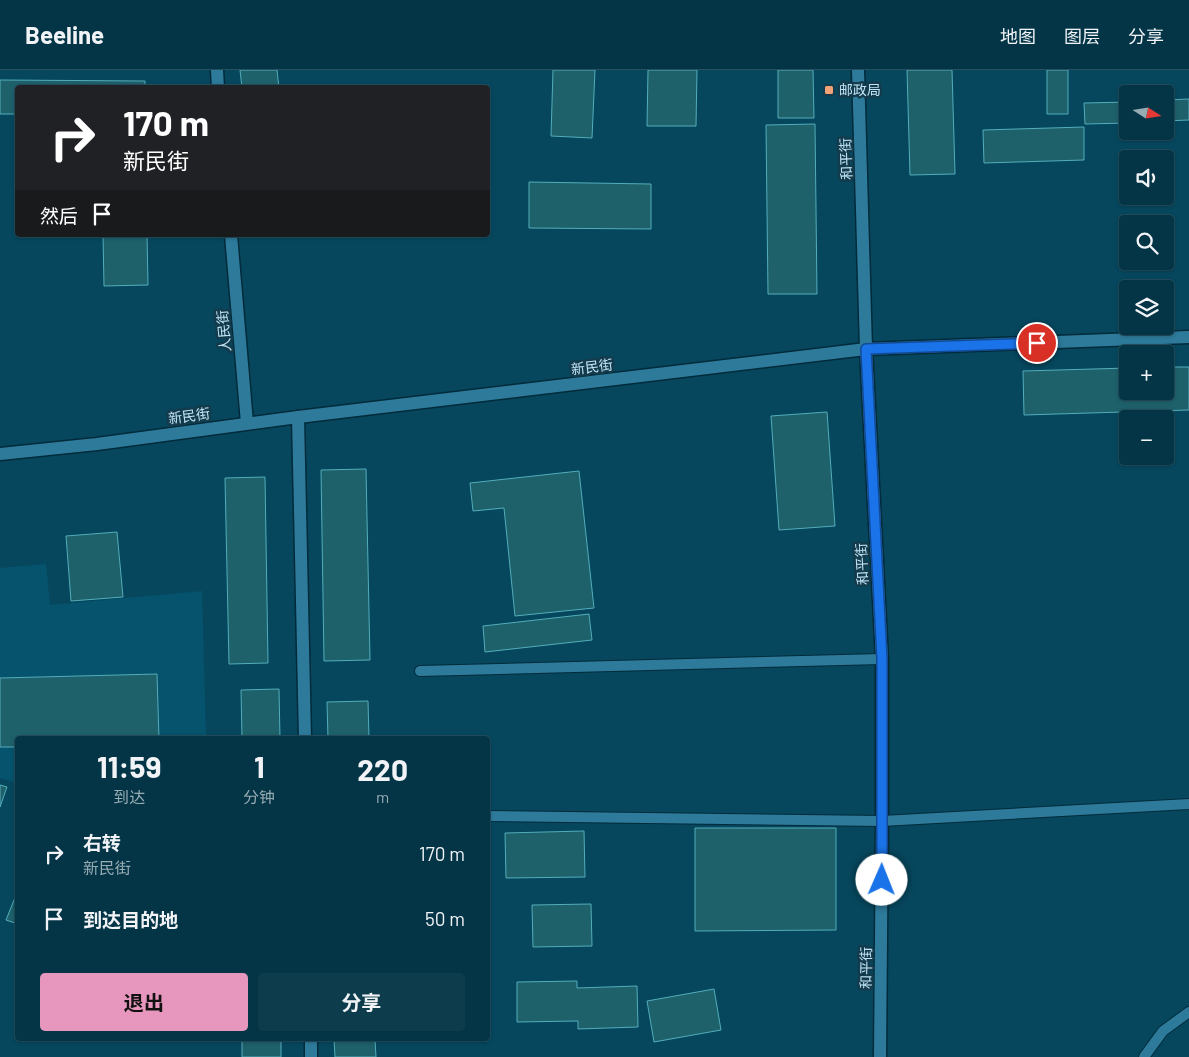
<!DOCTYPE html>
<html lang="zh">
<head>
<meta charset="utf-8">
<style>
  :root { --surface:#043546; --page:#0d3d4d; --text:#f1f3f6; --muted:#97abb3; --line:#25505f; --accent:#e797bd }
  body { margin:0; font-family:Barlow,"Noto Sans SC",sans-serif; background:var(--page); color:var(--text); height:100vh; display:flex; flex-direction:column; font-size:19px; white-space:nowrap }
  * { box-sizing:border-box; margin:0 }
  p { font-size:16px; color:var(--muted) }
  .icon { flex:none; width:28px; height:28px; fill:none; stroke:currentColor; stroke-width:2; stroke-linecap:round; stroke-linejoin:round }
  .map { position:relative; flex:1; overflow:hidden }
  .drawer { position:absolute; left:15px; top:666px; width:475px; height:305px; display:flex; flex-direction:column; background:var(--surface); border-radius:5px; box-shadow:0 1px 4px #0004,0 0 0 1px var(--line) }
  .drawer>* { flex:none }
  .banner { position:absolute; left:15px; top:15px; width:475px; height:152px; border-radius:5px; box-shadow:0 1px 4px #0004,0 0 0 1px var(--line); background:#202124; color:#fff; overflow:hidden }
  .needle { width:32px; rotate:102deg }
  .buttons { position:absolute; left:1119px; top:15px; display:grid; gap:10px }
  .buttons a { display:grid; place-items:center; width:55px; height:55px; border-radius:5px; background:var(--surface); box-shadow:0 1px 4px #0004,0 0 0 1px var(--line); font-size:25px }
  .pin { position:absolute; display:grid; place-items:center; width:42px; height:42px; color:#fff; margin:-21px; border:2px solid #fff; border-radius:50%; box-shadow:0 1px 5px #0007 }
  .me { position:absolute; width:55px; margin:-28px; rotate:1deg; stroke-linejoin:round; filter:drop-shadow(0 0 4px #0008) }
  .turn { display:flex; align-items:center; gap:18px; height:105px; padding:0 25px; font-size:22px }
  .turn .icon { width:65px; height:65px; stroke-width:2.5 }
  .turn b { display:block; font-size:35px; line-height:42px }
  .then { display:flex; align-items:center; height:48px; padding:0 25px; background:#0003; gap:10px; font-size:19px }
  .eta { display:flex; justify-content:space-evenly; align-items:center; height:85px; text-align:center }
  .eta b { font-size:30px; font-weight:700; line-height:35px }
  .primary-button { display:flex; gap:10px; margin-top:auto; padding:10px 25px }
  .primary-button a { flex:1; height:58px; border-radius:5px; background:var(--accent); color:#111; font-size:20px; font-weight:700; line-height:58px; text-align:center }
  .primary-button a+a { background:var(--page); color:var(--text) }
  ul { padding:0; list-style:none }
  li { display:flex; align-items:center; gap:15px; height:65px; padding:0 25px }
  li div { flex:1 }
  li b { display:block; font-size:19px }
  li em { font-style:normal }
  header { display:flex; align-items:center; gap:30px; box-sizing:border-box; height:70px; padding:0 25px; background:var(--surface); border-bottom:1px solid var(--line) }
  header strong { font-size:24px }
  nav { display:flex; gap:28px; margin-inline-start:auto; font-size:18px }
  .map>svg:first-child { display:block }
  .built { fill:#06536d }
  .building { fill:#1e616b; stroke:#53adbb }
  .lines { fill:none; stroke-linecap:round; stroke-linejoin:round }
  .service-casing { stroke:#012b3b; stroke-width:12 }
  .pedestrian-casing { stroke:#012b3b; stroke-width:15 }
  .minor-casing { stroke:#012b3b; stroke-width:15 }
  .tertiary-casing { stroke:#012b3b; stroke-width:15 }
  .secondary-casing { stroke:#012b3b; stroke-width:15 }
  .service { stroke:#2e7a9a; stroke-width:10 }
  .pedestrian { stroke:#2e7a9a; stroke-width:12 }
  .minor { stroke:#2e7a9a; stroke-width:12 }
  .tertiary { stroke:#2e7a9a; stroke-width:12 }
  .secondary { stroke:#2e7a9a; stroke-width:12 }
  .route-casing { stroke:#114b97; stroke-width:12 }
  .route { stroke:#1a73e8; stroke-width:9 }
  .poi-dot { fill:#f0a279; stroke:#133b4c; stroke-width:2 }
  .labels { text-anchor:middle; stroke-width:5; stroke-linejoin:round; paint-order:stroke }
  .poi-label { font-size:14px; fill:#c0e4f5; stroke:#133b4c; text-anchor:start }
  .street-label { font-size:14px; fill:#c0e4f5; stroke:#133b4c }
</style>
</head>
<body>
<header>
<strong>Beeline</strong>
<nav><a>地图</a><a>图层</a><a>分享</a></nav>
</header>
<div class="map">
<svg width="1189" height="987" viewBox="0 0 1189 987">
  <rect width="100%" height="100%" fill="#06475e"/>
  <path class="built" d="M46,494l4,41 152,-14 4,148h-188l-1,44 -17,-5v-210z"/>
  <path class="building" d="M240,0h37l2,18h-37z
    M553,0h42l-3,68 -41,-2z
    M648,0h49l-1,56h-49z
    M778,0h35l1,48h-36z
    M907,0h45l3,104 -45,1z
    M1047,0h21v44h-21z
    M0,10l145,1v7h-127v26h-18z
    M1189,29v21l-24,1v-21z
    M1128,32v21l-43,1 -1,-21z
    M815,54l2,170h-49l-2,-169z
    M1084,57v33l-100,3 -1,-33z
    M529,112l122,2v45l-122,-1z
    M103,165h44l1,50 -44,1z
    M1165,297h24v43l-165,5 -1,-44 105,-3v23h37z
    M827,342l8,114 -56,4 -8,-114z
    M366,399l4,191 -46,1 -3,-191z
    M579,401l15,137 -79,8 -11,-108 -31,3 -3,-28z
    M265,407l3,186 -39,1 -4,-186z
    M117,462l6,65 -52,4 -5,-65z
    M589,544l3,26 -107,12 -2,-26z
    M157,604l2,65h-141v8h-18v-69z
    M279,619l1,50h-38l-1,-49z
    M368,631l1,38h-41l-1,-37z
    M0,715l7,2 -7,20z
    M695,758h141v102l-141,1z
    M584,761l1,46 -79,1 -1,-45z
    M18,820v34l-12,-4z
    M591,834l1,42 -59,1 -1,-42z
    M577,911v7l60,-2 1,41 -60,2v-8l-61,1v-40z
    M714,919l7,41 -67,12 -7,-41z
    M242,969h39v18h-39z
    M334,969h41l1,18h-41z"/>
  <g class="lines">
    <g class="service-casing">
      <path id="service" d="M420,601l462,-12
        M488,746l394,5 307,-17
        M1144,987l19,-26 26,-19"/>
    </g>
    <g class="pedestrian-casing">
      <path id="pedestrian" d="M298,347l7,322
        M311,969v18"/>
    </g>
    <g class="minor-casing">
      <path id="minor" d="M217,0l1,18
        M231,165l16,188"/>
    </g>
    <g class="tertiary-casing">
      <path id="tertiary" d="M866,279l16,310v162l-2,236"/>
    </g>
    <g class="secondary-casing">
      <path id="secondary" d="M858,0l8,279
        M0,384l97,-10 201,-27 568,-68 323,-12"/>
    </g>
    <use href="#service" class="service"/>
    <use href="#pedestrian" class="pedestrian"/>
    <use href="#minor" class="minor"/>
    <use href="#tertiary" class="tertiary"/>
    <use href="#secondary" class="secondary"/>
  </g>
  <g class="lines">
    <g class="route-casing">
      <path id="route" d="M882,810v-221l-16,-310 171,-6"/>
    </g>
    <use href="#route" class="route"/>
  </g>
  <rect class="poi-dot" x="824" y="15" width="10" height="10" rx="2.5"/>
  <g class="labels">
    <g class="poi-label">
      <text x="839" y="25">邮政局</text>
    </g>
    <g class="street-label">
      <text transform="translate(846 89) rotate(-92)" y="5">和平街</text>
      <text transform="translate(224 261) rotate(-95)" y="5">人民街</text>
      <text transform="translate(592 297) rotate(-7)" y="5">新民街</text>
      <text transform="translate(189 346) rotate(-8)" y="5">新民街</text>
      <text transform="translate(862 494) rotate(-93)" y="5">和平街</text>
      <text transform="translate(866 898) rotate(-89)" y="5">和平街</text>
    </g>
  </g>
</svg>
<div class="buttons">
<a><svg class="needle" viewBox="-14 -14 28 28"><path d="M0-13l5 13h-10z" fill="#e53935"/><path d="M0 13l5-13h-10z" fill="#97abb3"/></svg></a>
<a><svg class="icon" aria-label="sound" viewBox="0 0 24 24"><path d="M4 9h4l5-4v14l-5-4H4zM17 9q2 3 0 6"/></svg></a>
<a><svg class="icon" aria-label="search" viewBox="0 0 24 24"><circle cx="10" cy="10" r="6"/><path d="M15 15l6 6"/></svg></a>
<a><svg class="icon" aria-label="layers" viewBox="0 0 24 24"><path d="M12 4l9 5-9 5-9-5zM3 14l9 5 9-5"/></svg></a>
<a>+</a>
<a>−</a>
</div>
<div class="pin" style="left:1037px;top:273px;background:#d93025"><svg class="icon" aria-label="arrive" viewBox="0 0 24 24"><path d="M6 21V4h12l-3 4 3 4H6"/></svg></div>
<svg class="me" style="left:882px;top:810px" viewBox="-20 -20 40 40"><circle r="19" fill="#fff"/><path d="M0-13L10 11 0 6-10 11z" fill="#1a73e8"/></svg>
<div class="banner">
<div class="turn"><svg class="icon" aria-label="right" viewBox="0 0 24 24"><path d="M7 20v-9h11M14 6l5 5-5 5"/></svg><div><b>170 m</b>新民街</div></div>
<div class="then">然后<svg class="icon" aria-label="arrive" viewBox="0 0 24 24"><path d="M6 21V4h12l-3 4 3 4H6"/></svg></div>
</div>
<section class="drawer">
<div class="eta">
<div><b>11:59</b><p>到达</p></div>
<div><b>1</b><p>分钟</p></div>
<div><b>220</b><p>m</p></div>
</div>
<ul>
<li><svg class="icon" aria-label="right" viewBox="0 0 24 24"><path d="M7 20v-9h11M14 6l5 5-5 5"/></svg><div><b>右转</b><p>新民街</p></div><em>170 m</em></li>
<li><svg class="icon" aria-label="arrive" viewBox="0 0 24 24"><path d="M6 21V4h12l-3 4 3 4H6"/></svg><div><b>到达目的地</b></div><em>50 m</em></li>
</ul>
<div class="primary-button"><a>退出</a><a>分享</a></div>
</section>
</div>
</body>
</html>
